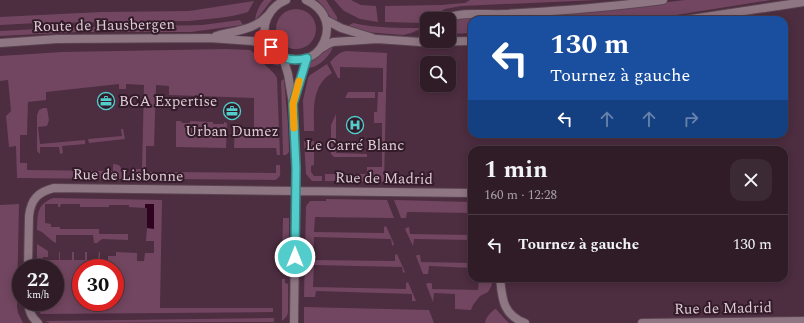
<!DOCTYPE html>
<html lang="fr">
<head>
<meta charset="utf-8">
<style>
  :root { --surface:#2f1c27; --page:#3b2933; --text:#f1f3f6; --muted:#a7a1a7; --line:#4a3a44 }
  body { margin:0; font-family:Spectral,serif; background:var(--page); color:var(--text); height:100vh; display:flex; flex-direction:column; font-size:15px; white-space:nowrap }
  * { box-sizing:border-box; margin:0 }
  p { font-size:13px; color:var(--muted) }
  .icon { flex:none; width:22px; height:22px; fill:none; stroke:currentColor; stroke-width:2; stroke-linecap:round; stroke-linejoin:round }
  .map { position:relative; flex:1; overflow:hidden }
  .sheet { position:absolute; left:468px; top:146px; width:320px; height:136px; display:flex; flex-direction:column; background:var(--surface); border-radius:12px; box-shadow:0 2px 10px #0003,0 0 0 1px var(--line) }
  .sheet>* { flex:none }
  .guide { position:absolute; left:468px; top:16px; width:320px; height:122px; border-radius:12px; box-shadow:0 2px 10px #0003,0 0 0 1px var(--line); background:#1a4fa0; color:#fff; overflow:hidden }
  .tools { position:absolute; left:420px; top:12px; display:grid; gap:8px }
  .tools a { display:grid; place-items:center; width:36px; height:36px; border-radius:8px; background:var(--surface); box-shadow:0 2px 10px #0003,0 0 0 1px var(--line); font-size:20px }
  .speed { position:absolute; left:12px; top:259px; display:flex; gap:8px; font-size:20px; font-weight:700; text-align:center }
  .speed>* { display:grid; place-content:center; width:52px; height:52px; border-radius:50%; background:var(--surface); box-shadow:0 2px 10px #0003,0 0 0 1px var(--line); line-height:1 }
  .speed small { font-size:10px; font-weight:400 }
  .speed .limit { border:6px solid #d22; background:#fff; color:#111 }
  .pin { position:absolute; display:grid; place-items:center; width:34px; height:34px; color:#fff; margin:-17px; border-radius:8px; box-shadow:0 2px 6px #0006 }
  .me { position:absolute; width:44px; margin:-22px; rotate:0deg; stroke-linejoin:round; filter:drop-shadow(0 0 3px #0008) }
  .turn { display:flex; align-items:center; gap:14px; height:84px; padding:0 16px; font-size:18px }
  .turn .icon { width:52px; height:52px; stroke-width:2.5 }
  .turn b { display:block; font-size:28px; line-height:34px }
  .lanes { display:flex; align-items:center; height:38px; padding:0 16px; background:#0003; justify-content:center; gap:20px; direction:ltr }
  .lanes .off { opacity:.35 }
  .round { display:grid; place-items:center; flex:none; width:42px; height:42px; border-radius:12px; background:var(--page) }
  .overview { display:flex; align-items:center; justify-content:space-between; height:68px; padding:0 16px }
  h1 { font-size:24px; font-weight:700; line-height:30px }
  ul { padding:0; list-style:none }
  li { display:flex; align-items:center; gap:12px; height:60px; padding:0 16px; border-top:1px solid var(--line) }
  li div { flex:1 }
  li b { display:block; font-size:15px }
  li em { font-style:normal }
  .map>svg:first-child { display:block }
  .built { fill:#4d2d40; fill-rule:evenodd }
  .green { fill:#724660; fill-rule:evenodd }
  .water { fill:#2d031f }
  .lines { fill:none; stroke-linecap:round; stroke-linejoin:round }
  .minor-casing { stroke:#5b4351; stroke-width:10 }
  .tertiary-casing { stroke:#5b4351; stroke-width:10 }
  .minor { stroke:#8e7683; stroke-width:8 }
  .tertiary { stroke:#8e7683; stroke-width:8 }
  .route-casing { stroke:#358585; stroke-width:10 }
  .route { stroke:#52cdcc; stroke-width:7 }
  .slow { stroke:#f59e0b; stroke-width:7 }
  .labels { text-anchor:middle; stroke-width:4; stroke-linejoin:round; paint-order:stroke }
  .street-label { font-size:15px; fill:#ddccd5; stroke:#341b2a }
  .poi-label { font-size:15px; fill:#ddccd5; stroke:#341b2a }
</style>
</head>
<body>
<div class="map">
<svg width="804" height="323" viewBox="0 0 804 323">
  <rect width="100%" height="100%" fill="#3f2534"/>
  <path class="built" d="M0,0h804v323h-804zM427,19h22v22h-22zM472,20h312v114h-312zM427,63h22v22h-22zM472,150h312v128h-312zM21,268h34v34h-34zM81,268h34v34h-34z"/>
  <path class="green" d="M264,0h8c-6,6 -10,14 -17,20 1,-8 4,-14 9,-20z
    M317,0h9l11,17v6c-9,-6 -12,-17 -20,-23z
    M334,0h17l10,5 15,1 2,16 -18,-3 -16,-8z
    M470,0h128l-137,6 -16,3 -18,10 -6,4 -36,-1v-16l56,-1 24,-2z
    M685,0h86l-126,20h-173v13l-23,1v-13l6,-3 148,-8z
    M254,1l-6,11c-19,6 -40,7 -59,9l-152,2 -37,2v-8l101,-5 88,-1z
    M276 29a20 20 0 1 1 40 0a20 20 0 1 1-40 0Z
    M240,20l3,5 -52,7h-113l-78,4v-5l57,-3 145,-3z
    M353,23c23,5 46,5 70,5l-12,5 -8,2 -38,-3 -19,-5z
    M259,46c7,4 17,14 21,20 -10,-1 -20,-9 -21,-20z
    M333,47c-4,10 -15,21 -26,21 5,-9 17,-17 26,-21z
    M226,49l24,1c5,3 9,9 14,14 5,5 10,8 13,14l3,77h-3l-1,-7h-42l1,-23 2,1v10l17,1v-39l-85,-3v-9l-13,-1 -2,61h-8v26h8v7h-19v-10h7l2,-84 -18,-1v5h-7v-5l-73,8v8l-18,2 -1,33h-7v28h7v7l86,1v-7c10,0 9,7 9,15l-105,-1 -1,-32 -7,1 -3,-31 5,-5 -3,-31 -8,1v-25l62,-4z
    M346,51l41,2 -3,129 -59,-1v-7h42v-7h15v-44h-8v-11h3l1,-20h5v-24l-43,-1v11h-2l-8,-16c5,-5 8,-9 16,-11z
    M327,64l5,9c-21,13 -18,37 -18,58h-10l-1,-31 5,-22 2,-3z
    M284,79l4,45 1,28 -3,3h-3l-2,-74z
    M348,92h27v6h-30z
    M43,108h4l2,12 -2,6 -9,1 2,17 45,-4v4l-23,2 1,7 -3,1 -1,-7h-19v7l-3,-3v-36l2,-5z
    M336,114v39l31,1v3h-33l-3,-3v-29z
    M176,121h5l1,2h8v-2l23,1v2h11v-2l3,1 -1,25 -50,-1z
    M121,129h2l2,10 -36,4 -1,-4 34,-3z
    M304,141h10v24l-3,1v6l3,4h8v5h-10l-6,-7z
    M276,165h4c0,7 2,12 -5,15l-112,-1v-7l113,1z
    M53,198l109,2 -2,108h113v4l-232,2 -4,-6v-6h18v-34h-18v-24l11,7v6h-5v3h16v-8h1v8h12v-8h2v8h11v-8h2v8h11l1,-8h1v8h8v-4h8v-4l21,1v8h7l1,-8h9v-12h-8l1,-13h6l1,-24h-9v4l-16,-1v-2h-20v2h-29v-3h-19l-1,3h-2v-3h-13v19l6,1v3h9v2h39v5h29v6l-26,-1 -5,4h-3l-1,-8h-37v8c-7,-3 -11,-11 -19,-13 1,-16 -1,-25 16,-32zM81,268h34v34h-34z
    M326,199l61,1 7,18 -79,-1 -1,15 70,1v-6l2,-1 8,18 -1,2 -1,-1 -1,-6 -77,-2 -1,23 82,1v-6l2,-1 8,18 -2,1 -1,-6 -88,-2 -1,22 93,2v-6l2,-1 8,19h-4v-7l-96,-3 -1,6h-11l2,-91 4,-5h16z
    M394,200l78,2v11l-65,-1 -1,6h-5z
    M19,204l-2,102 1,7 5,10h-23v-118z
    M283,218h6v33h-3v2h-4z
    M409,227l1,7 62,1v5l-58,-1 -1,7 -8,-17 1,-1z
    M417,255h3l1,7 51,1v5l-43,-2 -1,8h-5l-7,-18z
    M479,278h12l1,7 -4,7 -8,4 -7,9 -2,5 -16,-1v-15l-21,-1 -1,9 -7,-18 2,-1h3l1,1v5l46,1z
    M282,279h3v4l3,1v28l-1,4 -5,5z
    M304,307l125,3 5,13h-130z
    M495,309h1l8,9 5,5h-24c1,-6 5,-10 10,-14z
    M274,318v4l-224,1 -5,-2z"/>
  <path class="water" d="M145,204h9v25l-7,-1v-20h-2z"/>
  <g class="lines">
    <g class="minor-casing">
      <path id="minor" d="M444,19c19,-8 41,-4 61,-5 53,-3 106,-7 158,-14
        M420,42l7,-7
        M283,58l5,16 5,30 3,63 -2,156
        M293,101l14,-43
        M28,268l1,-52c2,-17 9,-24 25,-28l418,5
        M500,278c2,21 3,37 25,45
        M28,302c1,9 3,15 10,21
        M642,323l162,-2"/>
    </g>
    <g class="tertiary-casing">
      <path id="tertiary" d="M286,0c-17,7 -27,26 -18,43 9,18 33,22 48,10 7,-6 11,-16 11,-25 -1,-14 -10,-23 -21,-28
        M326,20l15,8 32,10
        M685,20l119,-18
        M216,36c17,-5 39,-6 51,-20
        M0,43l57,-4 152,-1 43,3 9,2 10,4
        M320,49l8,-5 5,-2 44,-3 43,3 52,-1"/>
    </g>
    <use href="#minor" class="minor"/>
    <use href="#tertiary" class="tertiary"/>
  </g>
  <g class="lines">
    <g class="route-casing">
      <path id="route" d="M271,47c9,12 22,15 36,11l-14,46 3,64 -1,89"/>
    </g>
    <use href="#route" class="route"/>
    <path class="slow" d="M294,128l-1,-24 6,-23"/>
  </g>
  <defs>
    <g id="office-ring" transform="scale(0.9)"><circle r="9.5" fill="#341b2a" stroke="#52cdcc" stroke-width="1.5"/><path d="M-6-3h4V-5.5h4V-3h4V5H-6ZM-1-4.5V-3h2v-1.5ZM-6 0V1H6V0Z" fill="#52cdcc"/></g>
    <g id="hospital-ring" transform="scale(0.9)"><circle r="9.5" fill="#341b2a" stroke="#52cdcc" stroke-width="1.5"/><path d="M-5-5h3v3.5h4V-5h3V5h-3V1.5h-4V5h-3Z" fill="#52cdcc"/></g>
  </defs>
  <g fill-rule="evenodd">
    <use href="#office-ring" x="106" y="101"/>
    <use href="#office-ring" x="232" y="111"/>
    <use href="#hospital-ring" x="355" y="125"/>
  </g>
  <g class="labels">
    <g class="street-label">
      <text transform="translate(104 25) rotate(-1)" y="5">Route de Hausbergen</text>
      <text transform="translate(128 175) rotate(1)" y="5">Rue de Lisbonne</text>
      <text transform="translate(384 178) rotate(1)" y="5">Rue de Madrid</text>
      <text transform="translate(723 308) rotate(-1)" y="5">Rue de Madrid</text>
    </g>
    <g class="poi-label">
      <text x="119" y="106" text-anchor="start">BCA Expertise</text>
      <text x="232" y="136">Urban Dumez</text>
      <text x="355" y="150">Le Carré Blanc</text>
    </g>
  </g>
</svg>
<div class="tools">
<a><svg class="icon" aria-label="sound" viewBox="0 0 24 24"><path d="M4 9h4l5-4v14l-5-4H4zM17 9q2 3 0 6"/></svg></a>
<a><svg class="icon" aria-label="search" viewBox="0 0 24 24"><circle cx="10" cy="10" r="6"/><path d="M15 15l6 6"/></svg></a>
</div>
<div class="speed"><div>22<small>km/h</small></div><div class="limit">30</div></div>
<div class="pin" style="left:271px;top:47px;background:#d93025"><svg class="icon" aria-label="arrive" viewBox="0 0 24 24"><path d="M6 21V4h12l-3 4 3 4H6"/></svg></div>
<svg class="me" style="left:295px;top:257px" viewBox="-20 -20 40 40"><circle r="17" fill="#52cdcc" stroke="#fff" stroke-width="3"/><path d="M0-11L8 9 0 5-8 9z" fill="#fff"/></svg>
<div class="guide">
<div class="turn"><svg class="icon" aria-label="left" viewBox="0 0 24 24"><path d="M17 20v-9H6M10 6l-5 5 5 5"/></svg><div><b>130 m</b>Tournez à gauche</div></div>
<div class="lanes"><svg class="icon" aria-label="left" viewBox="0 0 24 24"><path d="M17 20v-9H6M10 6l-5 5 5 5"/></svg><svg class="icon off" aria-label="ahead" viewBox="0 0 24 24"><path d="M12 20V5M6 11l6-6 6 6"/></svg><svg class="icon off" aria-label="ahead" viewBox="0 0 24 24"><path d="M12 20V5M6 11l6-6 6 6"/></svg><svg class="icon off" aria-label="right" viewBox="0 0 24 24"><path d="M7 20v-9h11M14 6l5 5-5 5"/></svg></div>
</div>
<section class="sheet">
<div class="overview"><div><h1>1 min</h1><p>160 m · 12:28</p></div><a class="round"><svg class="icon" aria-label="close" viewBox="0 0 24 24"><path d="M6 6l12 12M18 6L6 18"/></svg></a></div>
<ul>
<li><svg class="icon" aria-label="left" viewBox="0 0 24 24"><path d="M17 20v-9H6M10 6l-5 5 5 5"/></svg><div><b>Tournez à gauche</b></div><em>130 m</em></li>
</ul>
</section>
</div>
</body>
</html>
